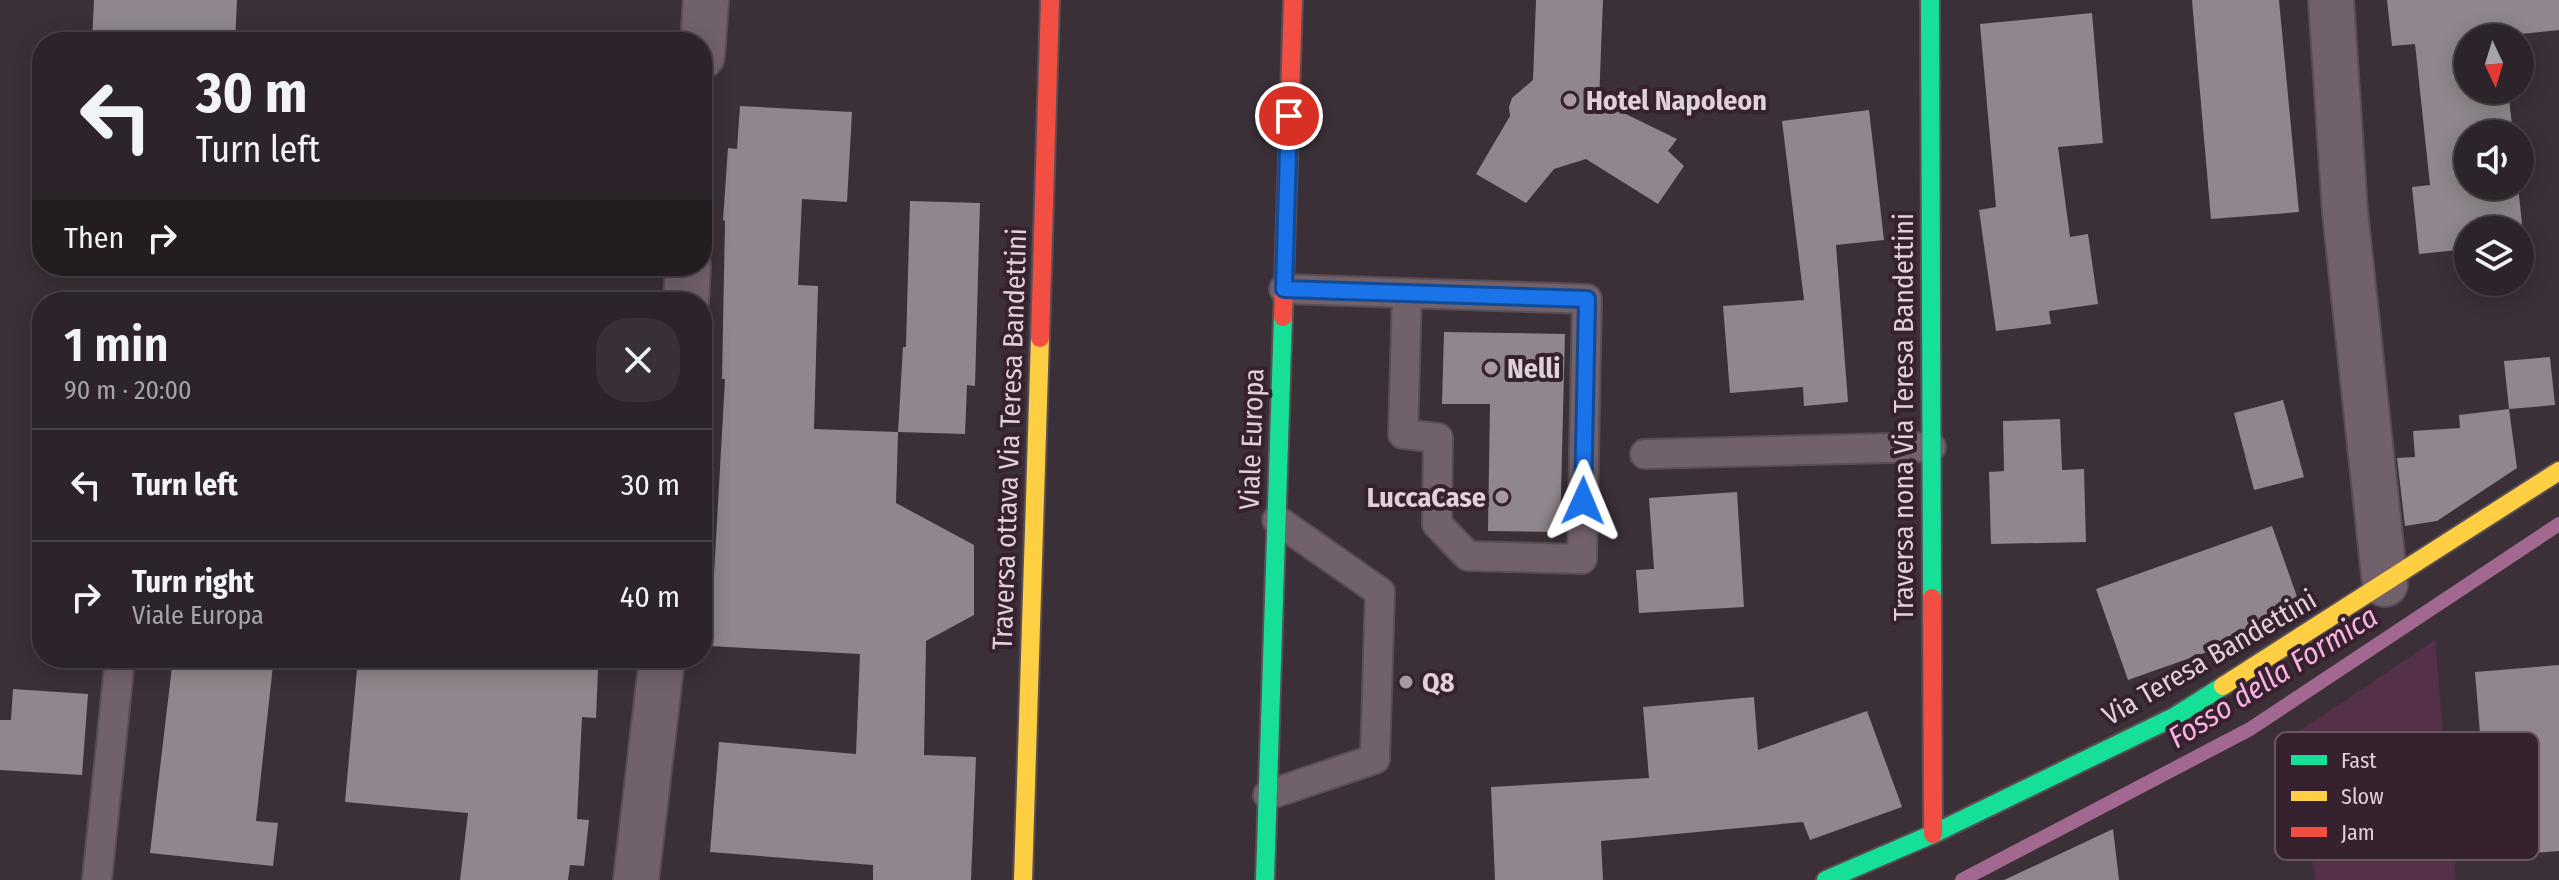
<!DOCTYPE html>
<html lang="en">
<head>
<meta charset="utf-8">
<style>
  :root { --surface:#2c242a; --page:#383036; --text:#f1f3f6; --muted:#a6a4a8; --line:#484147 }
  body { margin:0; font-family:"Fira Sans Condensed",sans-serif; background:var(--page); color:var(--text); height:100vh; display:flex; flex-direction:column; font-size:30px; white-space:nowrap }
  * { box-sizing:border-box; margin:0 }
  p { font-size:26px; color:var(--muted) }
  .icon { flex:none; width:44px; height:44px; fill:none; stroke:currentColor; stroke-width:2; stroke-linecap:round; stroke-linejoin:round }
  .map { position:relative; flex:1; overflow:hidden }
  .panel { position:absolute; left:32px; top:292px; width:680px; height:376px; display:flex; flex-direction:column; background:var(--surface); border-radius:32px; box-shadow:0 4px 20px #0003,0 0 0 2px var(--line) }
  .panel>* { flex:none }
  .hud { position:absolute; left:32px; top:32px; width:680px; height:244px; border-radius:32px; box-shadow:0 4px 20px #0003,0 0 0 2px var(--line); background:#2c242a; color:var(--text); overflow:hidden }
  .needle { width:52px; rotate:176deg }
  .buttons { position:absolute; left:2454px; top:24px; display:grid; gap:16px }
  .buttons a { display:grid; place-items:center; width:80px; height:80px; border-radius:50%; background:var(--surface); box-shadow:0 4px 20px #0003,0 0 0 2px var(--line); font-size:40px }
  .pin { position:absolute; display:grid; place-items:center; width:68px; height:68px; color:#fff; margin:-34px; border:4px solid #fff; border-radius:50%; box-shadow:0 2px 8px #0007 }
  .me { position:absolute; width:88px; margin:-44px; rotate:1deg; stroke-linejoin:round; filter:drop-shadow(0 0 6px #0008) }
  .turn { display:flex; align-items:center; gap:28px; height:168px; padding:0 32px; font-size:36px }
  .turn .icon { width:104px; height:104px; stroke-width:2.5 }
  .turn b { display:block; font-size:56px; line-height:68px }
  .then { display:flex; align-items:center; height:76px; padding:0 32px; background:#0003; gap:16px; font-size:30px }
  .round { display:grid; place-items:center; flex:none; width:84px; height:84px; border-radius:32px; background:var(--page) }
  .headline { display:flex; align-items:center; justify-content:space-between; height:136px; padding:0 32px }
  h1 { font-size:48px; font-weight:600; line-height:60px }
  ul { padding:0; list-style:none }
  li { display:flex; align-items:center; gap:24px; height:112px; padding:0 32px; border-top:2px solid var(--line) }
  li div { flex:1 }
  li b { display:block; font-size:30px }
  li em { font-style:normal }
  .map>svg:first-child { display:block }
  .green { fill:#553049 }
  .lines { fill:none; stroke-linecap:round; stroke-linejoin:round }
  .stream { stroke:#a2688f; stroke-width:14 }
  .building { fill:#90868d }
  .lane-casing { stroke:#584e54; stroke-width:32 }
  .street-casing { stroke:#584e54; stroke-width:48 }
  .fast-casing { stroke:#584e54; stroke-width:22 }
  .slow-casing { stroke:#584e54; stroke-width:22 }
  .jam-casing { stroke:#584e54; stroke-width:22 }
  .lane { stroke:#71616b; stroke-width:28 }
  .street { stroke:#71616b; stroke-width:44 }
  .fast { stroke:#16e098; stroke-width:18 }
  .slow { stroke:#ffcf43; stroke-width:18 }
  .jam { stroke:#f24e42; stroke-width:18 }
  .route-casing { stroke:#114b97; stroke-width:20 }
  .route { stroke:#1a73e8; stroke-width:14 }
  .poi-dot { fill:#a699a1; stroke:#36212f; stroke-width:3 }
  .labels { text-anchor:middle; stroke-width:8; stroke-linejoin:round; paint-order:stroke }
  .poi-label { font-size:28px; font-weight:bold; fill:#dfd1d9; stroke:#36212f; text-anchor:start }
  .street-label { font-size:28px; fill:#dfd1d9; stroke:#36212f }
  .water-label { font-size:30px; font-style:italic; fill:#fab2e2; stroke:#36212f }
  .key { fill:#36212f; stroke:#695662; stroke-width:2 }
  .key-label { font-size:22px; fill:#dfd1d9 }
</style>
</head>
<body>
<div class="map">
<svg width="2559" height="880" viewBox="0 0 2559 880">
  <rect width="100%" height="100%" fill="#3b3038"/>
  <path class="green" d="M2435,640l21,240h-141l-6,-49 -21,-5 -8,-82z"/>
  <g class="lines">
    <path class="stream" d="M1962,880l288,-151 309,-205"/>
  </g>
  <path class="building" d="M94,0h143l-2,42h-143z
    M1536,0h67l-4,101 78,38 -9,12 16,15 -26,38 -72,-45 -32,10 -28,34 -50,-29 34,-58 -1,-9 3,-9 21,-18z
    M2192,0h87l20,212 -88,7z
    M2387,0h172v30l-56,6v2h-35v52h40l5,44h-45v52h50l6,57 -4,1v-14h-52v19l-49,5 -7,-67 18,-2 -15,-141 -23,2z
    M2092,13l11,130 -45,4 12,90 18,-3 10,70 -49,7 2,13 -55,7 -17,-121 17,-3 -16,-183z
    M740,106l112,6 -5,90 -45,-3 -4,86 20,1 -4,143 84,3 -2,71 78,42v70l-48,26 -2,114 52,2 -5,123h-98v-15l-163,-13 9,-110 137,12 4,-100 -150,-8 15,-267h-3l3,-158 -2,-1 5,-72 9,1z
    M1869,110l15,130 -48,5 12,157 -44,4 -1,-19 -73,6 -7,-87 81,-6 -22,-179z
    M910,201l70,2 -5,183 -8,-1 -2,49 -67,-2 5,-85h3z
    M1444,332l121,2 -5,198 -72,-1 2,-127h-48z
    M2550,357l5,48 -46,4 -5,-48z
    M2283,400l21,77 -50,13 -20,-77z
    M2509,409l8,59 -80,53 -32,5 -8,-68 18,-1 -2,-26 47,-3 -1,-13z
    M2060,419l2,51 22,-1 2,73 -95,2 -2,-72 15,-1 -1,-50z
    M1737,492l7,115 -105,6 -3,-43 18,-1 -5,-71z
    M2272,526l29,82 -43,26 -130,46 -32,-91z
    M173,658h42l58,7 -17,156 22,2 -5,43 -123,-13z
    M358,658h85l-1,5 156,7 -2,48 -14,-1 -5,102 12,1 -5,46 -14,-1 -2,15h-108l8,-67 -123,-11z
    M2559,665v186l-69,5 -15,-184z
    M13,689l75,5 -6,81 -82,-5v-50h11z
    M1754,697l4,53 109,-39 35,96 -92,33 -7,-18 -202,19 2,39h-108l-4,-93 158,-9 -6,-71z
    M2113,829l6,51h-115z"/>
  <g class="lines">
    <g class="lane-casing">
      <path id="lane" d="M1284,289l303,10 -5,260 -114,-3 -31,-32 1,-86 -35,-4 4,-141
        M1645,454l286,-7
        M1268,795l107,-36 5,-167 -103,-72
        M97,880l23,-222"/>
    </g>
    <g class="street-casing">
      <path id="street" d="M2331,0l14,212 40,372
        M702,56l4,-56
        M686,302l2,-36
        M636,880l26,-222"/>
    </g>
    <g class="fast-casing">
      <path id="fast" d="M1930,0l2,598
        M1265,880l18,-563
        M1826,880l107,-46 241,-117 49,-31"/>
    </g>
    <g class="slow-casing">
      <path id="slow" d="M2223,686l336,-215
        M1023,880l17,-542"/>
    </g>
    <g class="jam-casing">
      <path id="jam" d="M1283,317l10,-317
        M1040,338l10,-338
        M1932,598l1,236"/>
    </g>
    <use href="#lane" class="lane"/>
    <use href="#street" class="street"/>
    <use href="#fast" class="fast"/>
    <use href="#slow" class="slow"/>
    <use href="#jam" class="jam"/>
  </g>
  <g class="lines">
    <g class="route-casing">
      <path id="route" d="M1289,116l-5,173 303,10 -4,202"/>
    </g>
    <use href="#route" class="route"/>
  </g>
  <g class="poi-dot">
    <circle cx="1570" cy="100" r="8"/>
    <circle cx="1491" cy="368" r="8"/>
    <circle cx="1502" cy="497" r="8"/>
    <circle cx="1406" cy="682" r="8"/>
  </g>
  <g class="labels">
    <g class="poi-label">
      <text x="1586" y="110">Hotel Napoleon</text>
      <text x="1507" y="378">Nelli</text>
      <text x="1486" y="507" text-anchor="end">LuccaCase</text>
      <text x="1422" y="692">Q8</text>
    </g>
    <g class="street-label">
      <text transform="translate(1903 417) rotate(-90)" y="10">Traversa nona Via Teresa Bandettini</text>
      <text transform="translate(1009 439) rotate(-88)" y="10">Traversa ottava Via Teresa Bandettini</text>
      <text transform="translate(1251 439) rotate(-88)" y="10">Viale Europa</text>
      <text transform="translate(2209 657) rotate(-30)" y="10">Via Teresa Bandettini</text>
    </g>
    <g class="water-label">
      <text transform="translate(2273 677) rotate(-32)" y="10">Fosso della Formica</text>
    </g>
  </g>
  <rect x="2275" y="732" width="264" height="128" rx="12" class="key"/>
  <rect x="2291" y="755" width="36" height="10" fill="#16e098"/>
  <rect x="2291" y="791" width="36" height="10" fill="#ffcf43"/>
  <rect x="2291" y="827" width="36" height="10" fill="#f24e42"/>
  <g class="key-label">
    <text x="2341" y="768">Fast</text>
    <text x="2341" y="804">Slow</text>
    <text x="2341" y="840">Jam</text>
  </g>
</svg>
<div class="buttons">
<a><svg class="needle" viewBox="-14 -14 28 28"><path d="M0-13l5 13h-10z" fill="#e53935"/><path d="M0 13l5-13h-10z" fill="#a6a4a8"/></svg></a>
<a><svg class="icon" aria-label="sound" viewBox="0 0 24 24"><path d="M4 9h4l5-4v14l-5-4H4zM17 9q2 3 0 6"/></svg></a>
<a><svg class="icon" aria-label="layers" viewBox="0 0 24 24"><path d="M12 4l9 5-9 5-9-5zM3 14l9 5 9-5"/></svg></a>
</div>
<div class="pin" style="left:1289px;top:116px;background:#d93025"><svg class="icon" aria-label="arrive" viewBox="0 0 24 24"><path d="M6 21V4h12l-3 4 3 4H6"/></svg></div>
<svg class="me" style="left:1583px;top:501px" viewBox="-20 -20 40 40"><path d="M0-17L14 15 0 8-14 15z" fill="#1a73e8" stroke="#fff" stroke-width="4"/></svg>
<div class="hud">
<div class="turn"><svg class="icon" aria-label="left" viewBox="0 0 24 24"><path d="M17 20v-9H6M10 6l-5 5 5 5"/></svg><div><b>30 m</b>Turn left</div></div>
<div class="then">Then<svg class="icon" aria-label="right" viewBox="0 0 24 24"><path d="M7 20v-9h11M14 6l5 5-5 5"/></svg></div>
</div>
<section class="panel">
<div class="headline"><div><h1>1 min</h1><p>90 m · 20:00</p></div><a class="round"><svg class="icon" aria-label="close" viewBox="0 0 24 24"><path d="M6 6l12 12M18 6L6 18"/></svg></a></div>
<ul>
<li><svg class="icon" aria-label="left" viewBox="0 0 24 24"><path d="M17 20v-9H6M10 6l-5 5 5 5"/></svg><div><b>Turn left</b></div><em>30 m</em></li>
<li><svg class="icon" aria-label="right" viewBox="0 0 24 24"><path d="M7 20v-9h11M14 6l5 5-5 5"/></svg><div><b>Turn right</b><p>Viale Europa</p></div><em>40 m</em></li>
</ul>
</section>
</div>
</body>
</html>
